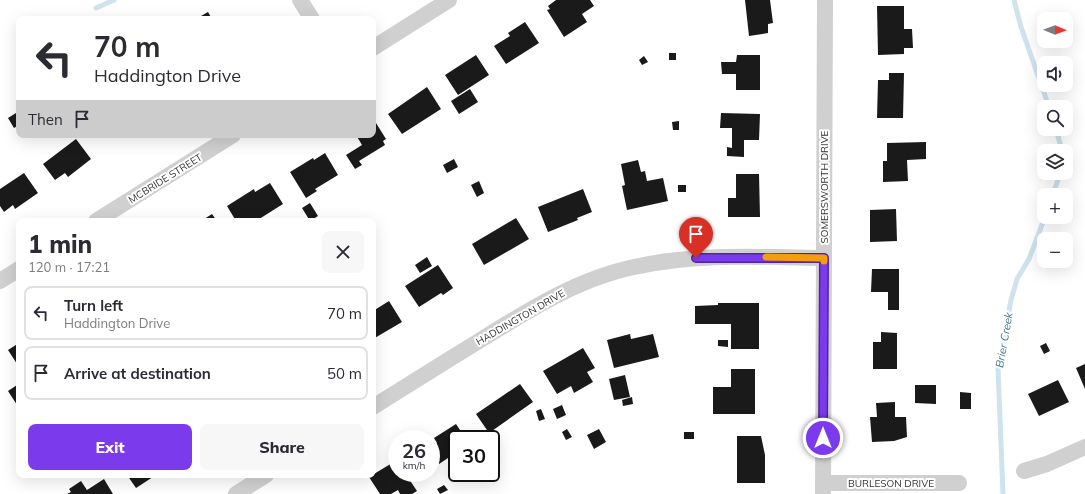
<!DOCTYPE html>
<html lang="en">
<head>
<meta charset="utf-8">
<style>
  :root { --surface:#fff; --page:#f7f7f7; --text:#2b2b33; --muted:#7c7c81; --line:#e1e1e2; --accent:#7c3aed }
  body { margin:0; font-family:Mulish,sans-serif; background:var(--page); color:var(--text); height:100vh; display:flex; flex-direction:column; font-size:15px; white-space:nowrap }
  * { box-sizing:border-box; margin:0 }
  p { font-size:13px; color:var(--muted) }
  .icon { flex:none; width:22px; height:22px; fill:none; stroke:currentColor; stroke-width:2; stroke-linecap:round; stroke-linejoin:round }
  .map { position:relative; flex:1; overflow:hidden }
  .drawer { position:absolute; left:16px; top:218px; width:360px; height:260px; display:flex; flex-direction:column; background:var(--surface); border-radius:8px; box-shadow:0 4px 16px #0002 }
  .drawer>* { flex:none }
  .banner { position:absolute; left:16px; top:16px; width:360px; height:122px; border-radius:8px; box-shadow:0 4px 16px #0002; background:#fff; color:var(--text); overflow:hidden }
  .needle { width:26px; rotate:91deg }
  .controls { position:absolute; left:1037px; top:12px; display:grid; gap:8px }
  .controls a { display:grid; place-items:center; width:36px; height:36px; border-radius:8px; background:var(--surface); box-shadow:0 4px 16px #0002; font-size:20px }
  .speed { position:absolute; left:388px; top:430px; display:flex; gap:8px; font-size:20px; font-weight:700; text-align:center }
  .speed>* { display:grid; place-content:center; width:52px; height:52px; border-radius:50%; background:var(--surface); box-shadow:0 4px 16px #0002; line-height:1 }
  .speed small { font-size:10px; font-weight:400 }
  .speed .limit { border:2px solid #111; border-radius:6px; background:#fff; color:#111 }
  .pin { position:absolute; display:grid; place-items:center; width:34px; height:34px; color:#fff; margin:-41px -17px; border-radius:50% 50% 50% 0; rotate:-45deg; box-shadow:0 0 4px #0007 }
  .pin .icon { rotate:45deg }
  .me { position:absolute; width:44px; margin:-22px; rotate:0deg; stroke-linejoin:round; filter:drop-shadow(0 0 3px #0008) }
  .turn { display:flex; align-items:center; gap:14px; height:84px; padding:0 12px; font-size:18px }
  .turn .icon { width:52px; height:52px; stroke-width:2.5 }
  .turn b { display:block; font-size:28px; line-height:34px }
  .then { display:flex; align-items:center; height:38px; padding:0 12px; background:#0003; gap:8px; font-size:15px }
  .round { display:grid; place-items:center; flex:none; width:42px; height:42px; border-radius:8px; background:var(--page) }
  .headline { display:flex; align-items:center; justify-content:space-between; height:68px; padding:0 12px }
  h1 { font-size:24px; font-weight:800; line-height:30px }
  .primary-button { display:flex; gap:8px; margin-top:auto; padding:8px 12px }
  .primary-button a { flex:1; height:46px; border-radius:8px; background:var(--accent); color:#fff; font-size:16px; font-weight:800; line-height:46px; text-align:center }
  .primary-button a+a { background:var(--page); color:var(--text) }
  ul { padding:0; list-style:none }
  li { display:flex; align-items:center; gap:12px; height:54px; margin:0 8px 6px; padding:0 4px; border:2px solid var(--line); border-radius:8px }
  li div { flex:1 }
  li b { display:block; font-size:15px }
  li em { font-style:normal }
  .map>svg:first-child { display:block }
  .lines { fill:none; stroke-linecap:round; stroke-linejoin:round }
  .stream { stroke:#cfe2ee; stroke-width:5 }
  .building { fill:#1a1a1a }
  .street { stroke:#d0d0d0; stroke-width:16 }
  .route-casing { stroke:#51269a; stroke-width:10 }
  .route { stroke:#7c3aed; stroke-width:7 }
  .slow { stroke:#f59e0b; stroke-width:7 }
  .labels { text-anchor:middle; stroke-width:4; stroke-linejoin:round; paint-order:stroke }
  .street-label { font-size:10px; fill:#333; stroke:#fff }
  .water-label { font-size:11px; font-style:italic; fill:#3f7597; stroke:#fff }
</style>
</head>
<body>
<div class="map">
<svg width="1085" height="494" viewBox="0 0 1085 494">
  <rect width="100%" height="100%" fill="#fff"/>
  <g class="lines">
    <path class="stream" d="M1014,0l7,27 28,80
      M96,8l18,-8
      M1056,129l6,22
      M1053,195l7,-22
      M1003,494l-5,-126 13,-68 6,-21 12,-20 16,-42"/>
  </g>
  <path class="building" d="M556,0h34l4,6 -12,8 5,8 -23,15 -17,-27 3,-1 -2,-3z
    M745,0h25l3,23 -5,1v9l-19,3z
    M877,6h27v23h8l1,19h-9v6l-26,1z
    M208,12l4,7h-9l-2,-3z
    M525,22l14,21 -33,21 -12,-18 16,-10 -2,-3z
    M669,53h7v7h-7z
    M476,55l13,20 -31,20 -13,-20z
    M737,55h23v35h-24v-16h-14l-1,-12h15z
    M644,56l4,6 -6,3 -3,-5z
    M889,73h15l-1,45h-26l1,-38h11z
    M427,87l14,22 -39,25 -14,-20z
    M470,89l8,13 -19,12 -8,-13z
    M16,113l3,5v7l-5,3 -6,-10z
    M721,113l39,1 -1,26h-15v17l-17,-1v-9l5,1v-20h-12z
    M679,121v9h-6l-1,-8z
    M376,123l10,16 -3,2 2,4 -26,16 3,4 -7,4 -9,-14 16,-10 -6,-10h17v-10z
    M76,139l15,20 -23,18 -3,-4 -10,7 -12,-16z
    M926,142v17l-19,1 1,21 -25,1v-21h4v-18z
    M325,153l13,22 -23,14 2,2 -11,7 -16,-26 23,-14 1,2z
    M454,159l4,8 -11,6 -4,-8z
    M638,160l3,12 4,-1 2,10 16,-3 5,23 -41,9 -5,-24 3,-1 -4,-21z
    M24,173l14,20 -23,16 -2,-4 -9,7 -4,-6v-17z
    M736,174h23l1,43h-32v-19h8z
    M479,181l5,12 -7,4 -6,-12z
    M270,183l13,21 -27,17h-20l-9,-15 27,-17 1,3z
    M678,185h8v7h-8z
    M583,189l9,23 -15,6 1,2 -30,12 -10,-25z
    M310,203l8,13 -8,5 -8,-13z
    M896,209l1,32 -27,1v-32z
    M212,214l5,7h-16z
    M516,218l13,21 -45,26 -12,-21z
    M427,257l5,9 -12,7 -5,-8z
    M438,265l15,23 -10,7 -2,-2 -22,14 -14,-21z
    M872,269h27v41h-11v-18h-17z
    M389,301l13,21 -29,17v-28z
    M718,303h41v46h-28v-25h-36v-18l23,-1z
    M881,332l16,1v36h-24v-27h8z
    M630,334l1,5 22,-5 6,23 -45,11 -7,-28z
    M718,340h10v7l-10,-1z
    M19,343v24l-11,-17z
    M1046,343l4,8 -6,3 -4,-8z
    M583,348l12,20 -8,4 6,10 -19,11 -3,-7 -14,8 -14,-23z
    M1085,364v25l-9,-21z
    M731,369h24v45h-42v-27h18z
    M625,375l5,22 -16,3 -5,-21z
    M1058,380l11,22 -30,14 -11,-22z
    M520,384l13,18 -44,31 -13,-19z
    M17,385l2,3v20l-11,-17z
    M915,385h21v19l-21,-1z
    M960,392l11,1v16h-11z
    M632,397l1,7 -10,2 -1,-6z
    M895,402v15h11l1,20 -13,4 -22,1 -2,-25h7l-1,-14z
    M562,405l4,10 -9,4 -4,-10z
    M541,409l4,10 -6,2 -3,-10z
    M456,424l10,15h-9v13l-18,12 -8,-13v-3l6,-5 -3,-5z
    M567,429l5,8 -6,3 -4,-8z
    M599,429l7,13 -12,7 -7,-14z
    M684,432h10v7h-10z
    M737,436h24l4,19v28h-28z
    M397,460v13h8l12,18 -5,3h-12l-2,-4 -7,4h-11l-11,-17z
    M127,475h29l-20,13z
    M104,479l9,15h-46l4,-2 -2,-3 12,-8 6,9z
    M444,485l4,5 -8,4 -3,-5z"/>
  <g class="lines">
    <path class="street" d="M300,0l12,19
      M373,48l76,-48
      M96,221l137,-86
      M0,281l19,-12
      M373,407c35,-22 70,-44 106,-66 48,-30 98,-62 155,-74 62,-14 127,-10 190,-9
      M1024,471l23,-7 38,-17
      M823,483h136
      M236,494l30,-19
      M823,494l2,-494"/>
  </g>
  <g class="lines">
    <g class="route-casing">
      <path id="route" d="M696,258h128l-1,180"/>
    </g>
    <use href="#route" class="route"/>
    <path class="slow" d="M766,257l58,1v3"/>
  </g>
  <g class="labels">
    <g class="street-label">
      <text transform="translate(165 178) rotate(-32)" y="4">MCBRIDE STREET</text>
      <text transform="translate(824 187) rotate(-90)" y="4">SOMERSWORTH DRIVE</text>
      <text transform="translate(520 317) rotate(-30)" y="4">HADDINGTON DRIVE</text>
      <text x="891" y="487">BURLESON DRIVE</text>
    </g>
    <g class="water-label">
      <text transform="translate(1004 340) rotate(-80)" y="4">Brier Creek</text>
    </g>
  </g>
</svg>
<div class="controls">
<a><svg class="needle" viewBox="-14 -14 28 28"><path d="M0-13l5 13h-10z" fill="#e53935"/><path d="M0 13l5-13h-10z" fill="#7c7c81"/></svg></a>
<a><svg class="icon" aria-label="sound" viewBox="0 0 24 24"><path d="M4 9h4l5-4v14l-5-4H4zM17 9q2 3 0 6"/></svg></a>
<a><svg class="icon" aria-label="search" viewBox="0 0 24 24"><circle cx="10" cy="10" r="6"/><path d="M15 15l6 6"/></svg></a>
<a><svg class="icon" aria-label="layers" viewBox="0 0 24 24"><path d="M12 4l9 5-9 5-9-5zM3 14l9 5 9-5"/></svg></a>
<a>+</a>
<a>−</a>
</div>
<div class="speed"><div>26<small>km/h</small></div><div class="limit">30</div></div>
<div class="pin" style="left:696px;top:258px;background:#d93025"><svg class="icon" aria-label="arrive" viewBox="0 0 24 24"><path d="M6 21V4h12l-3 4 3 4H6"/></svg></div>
<svg class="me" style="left:823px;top:438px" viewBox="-20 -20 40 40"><circle r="17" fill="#7c3aed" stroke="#fff" stroke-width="3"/><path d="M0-11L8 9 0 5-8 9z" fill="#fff"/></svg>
<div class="banner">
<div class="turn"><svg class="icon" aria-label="left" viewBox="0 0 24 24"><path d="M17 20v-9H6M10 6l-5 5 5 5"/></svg><div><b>70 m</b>Haddington Drive</div></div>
<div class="then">Then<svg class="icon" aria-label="arrive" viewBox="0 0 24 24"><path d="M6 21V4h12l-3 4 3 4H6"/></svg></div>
</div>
<section class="drawer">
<div class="headline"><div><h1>1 min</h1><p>120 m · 17:21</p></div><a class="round"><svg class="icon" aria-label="close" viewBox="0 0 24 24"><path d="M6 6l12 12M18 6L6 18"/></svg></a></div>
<ul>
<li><svg class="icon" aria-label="left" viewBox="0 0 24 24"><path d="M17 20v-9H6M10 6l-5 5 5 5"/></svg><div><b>Turn left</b><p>Haddington Drive</p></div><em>70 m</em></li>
<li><svg class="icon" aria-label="arrive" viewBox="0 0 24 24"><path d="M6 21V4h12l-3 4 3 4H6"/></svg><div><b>Arrive at destination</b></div><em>50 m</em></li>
</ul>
<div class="primary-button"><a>Exit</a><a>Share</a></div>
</section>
</div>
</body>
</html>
